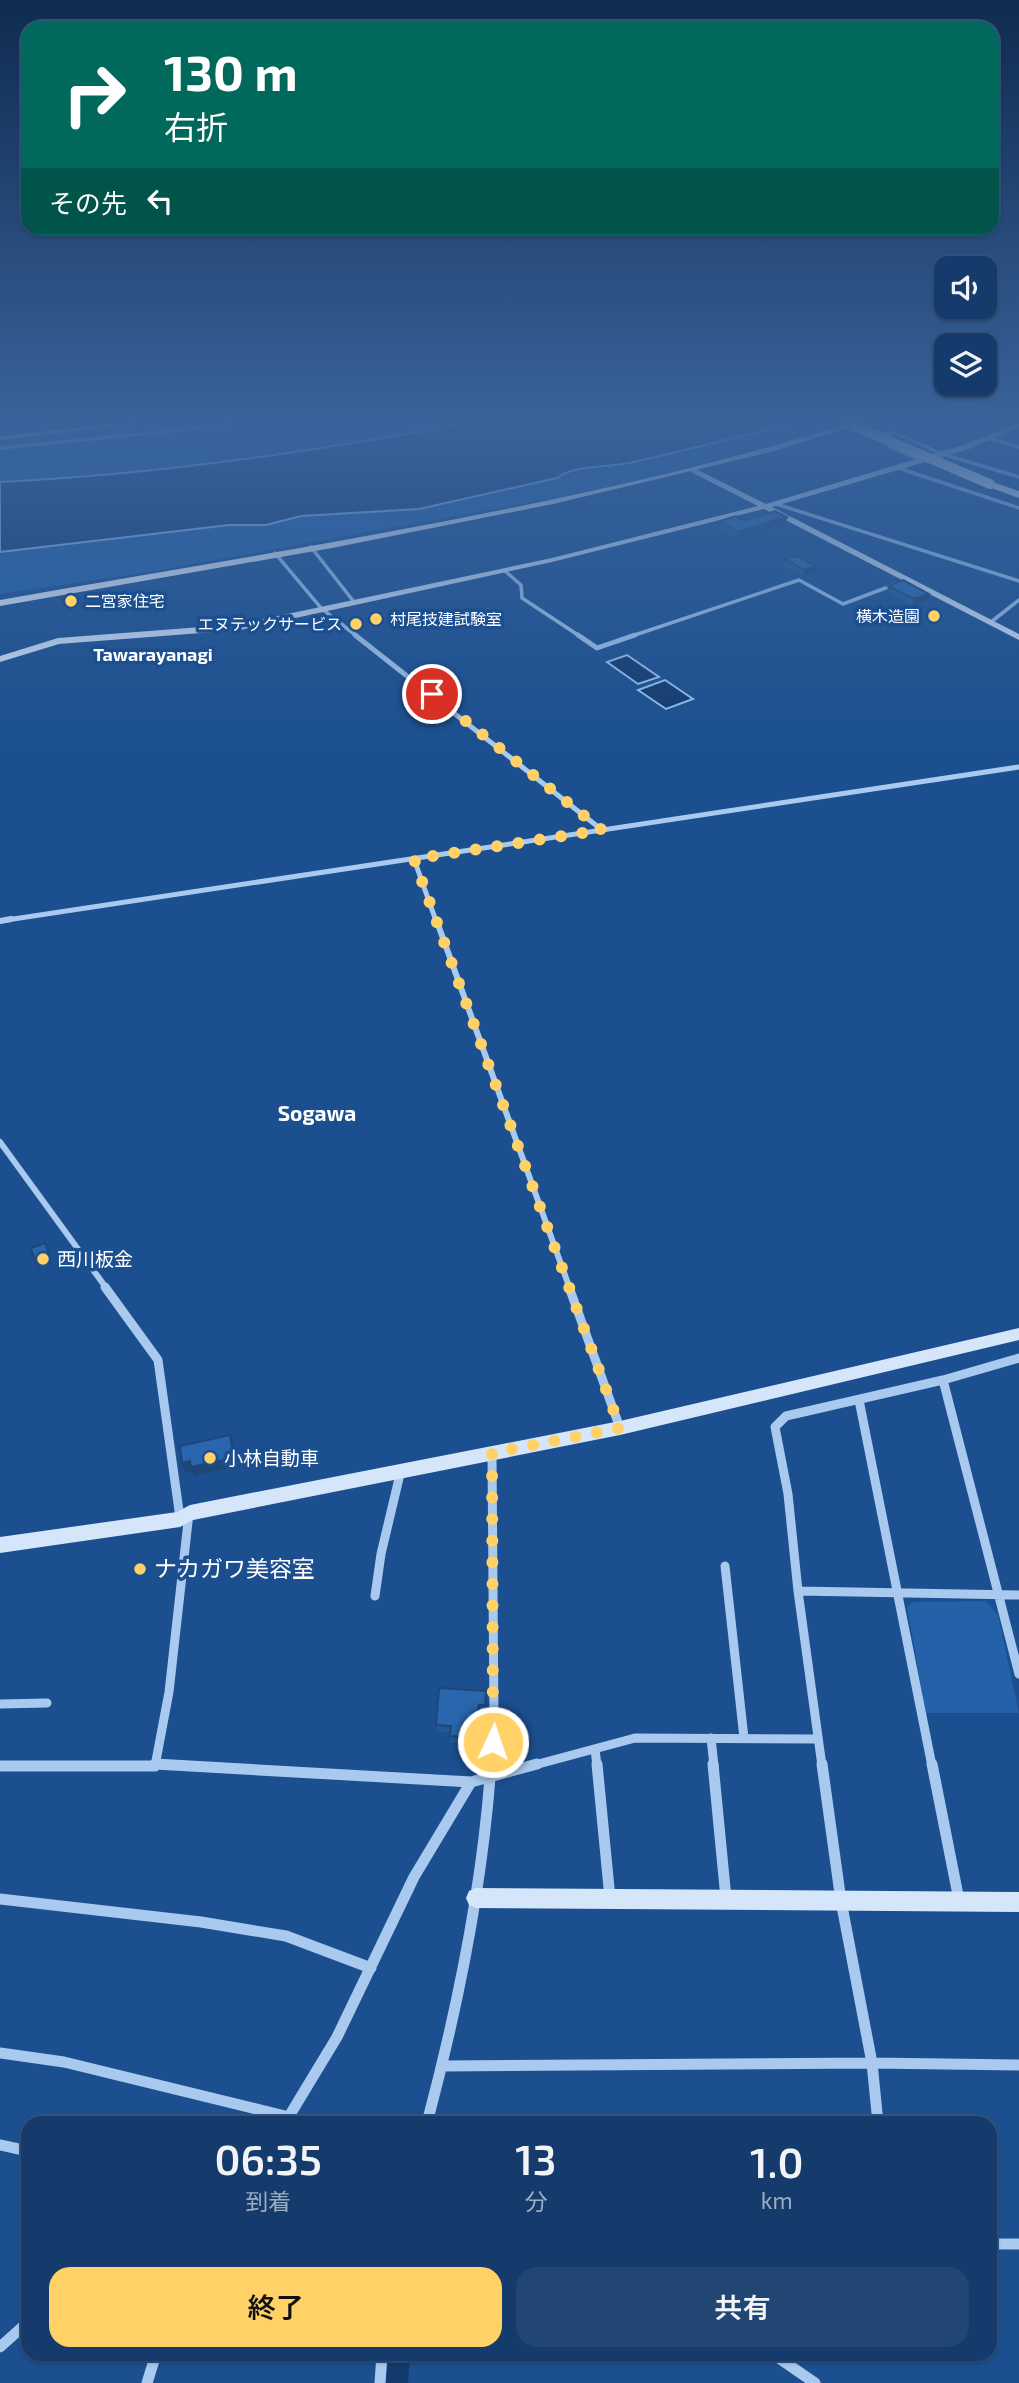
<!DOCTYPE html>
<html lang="ja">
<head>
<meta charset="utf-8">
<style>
  :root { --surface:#143b6b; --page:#214673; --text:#f1f3f6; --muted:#9dadc1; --line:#33557e; --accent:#ffd166 }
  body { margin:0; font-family:"Exo 2","Noto Sans JP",sans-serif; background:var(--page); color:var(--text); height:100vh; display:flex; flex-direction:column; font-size:26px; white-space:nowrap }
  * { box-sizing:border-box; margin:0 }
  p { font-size:23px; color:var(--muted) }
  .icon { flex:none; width:38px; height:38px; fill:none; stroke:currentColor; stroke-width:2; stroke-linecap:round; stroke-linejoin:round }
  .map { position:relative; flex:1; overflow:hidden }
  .details { position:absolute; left:21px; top:2116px; width:976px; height:245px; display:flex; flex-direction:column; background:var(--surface); border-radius:21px; box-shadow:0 2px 5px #0004,0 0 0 2px var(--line) }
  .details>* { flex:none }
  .guide { position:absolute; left:21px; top:21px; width:978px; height:214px; border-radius:21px; box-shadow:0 2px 5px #0004,0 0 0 2px var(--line); background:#00695c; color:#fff; overflow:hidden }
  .tools { position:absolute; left:934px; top:256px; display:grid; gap:14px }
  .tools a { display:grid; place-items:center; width:63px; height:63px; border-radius:14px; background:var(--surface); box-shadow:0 2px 5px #0004,0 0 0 2px var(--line); font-size:35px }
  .pin { position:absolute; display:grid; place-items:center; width:60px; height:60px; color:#fff; margin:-30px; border:4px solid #fff; border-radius:50%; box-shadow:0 2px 7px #0007 }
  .me { position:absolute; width:77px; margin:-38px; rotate:3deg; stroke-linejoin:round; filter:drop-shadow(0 0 5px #0008) }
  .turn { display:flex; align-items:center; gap:24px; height:147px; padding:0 28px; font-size:32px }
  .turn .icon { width:91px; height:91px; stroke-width:2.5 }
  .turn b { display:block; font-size:49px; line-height:60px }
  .then { display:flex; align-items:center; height:66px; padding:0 28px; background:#0003; gap:14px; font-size:26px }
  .eta { display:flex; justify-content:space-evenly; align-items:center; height:119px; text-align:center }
  .eta b { font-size:42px; font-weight:600; line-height:49px }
  .primary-button { display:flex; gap:14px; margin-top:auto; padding:14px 28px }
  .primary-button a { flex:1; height:80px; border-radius:21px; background:var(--accent); color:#111; font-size:28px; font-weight:600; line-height:80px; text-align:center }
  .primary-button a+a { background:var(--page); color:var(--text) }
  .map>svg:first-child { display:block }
  .green { fill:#2461a8 }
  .water { fill:#123a6d; stroke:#9cc4f0; stroke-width:2 }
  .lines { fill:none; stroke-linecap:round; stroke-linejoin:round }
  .canal { fill:#123a6d; fill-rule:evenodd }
  .street-far4 { stroke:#a9c9ee; stroke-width:3.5 }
  .street-far3 { stroke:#a9c9ee; stroke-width:5 }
  .street-far2 { stroke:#a9c9ee; stroke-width:6 }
  .street-far1 { stroke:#a9c9ee; stroke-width:9 }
  .street { stroke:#a9c9ee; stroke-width:11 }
  .secondary { fill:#d6e6fa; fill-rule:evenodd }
  .primary { fill:#f0f6ff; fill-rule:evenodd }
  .highway { fill:#fff; fill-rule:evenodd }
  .highway-bridge { stroke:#fff; stroke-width:10 }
  .wall { fill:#245895 }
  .shaded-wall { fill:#1d4779 }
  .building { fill:#2a66ad; stroke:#1d4779; stroke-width:2 }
  .route { stroke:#ffd166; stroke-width:12; stroke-dasharray:0 21.6 }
  .poi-dot { fill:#ffd166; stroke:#1b4f8f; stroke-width:2.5 }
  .labels { text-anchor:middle; stroke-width:7; stroke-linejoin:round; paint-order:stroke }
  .far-poi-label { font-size:16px; fill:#fff; stroke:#1b4f8f; text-anchor:start }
  .far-neighbourhood-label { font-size:18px; font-weight:bold; fill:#fff; stroke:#1b4f8f }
  .poi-label { font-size:19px; fill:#fff; stroke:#1b4f8f; text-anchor:start }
  .neighbourhood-label { font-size:21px; font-weight:bold; fill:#fff; stroke:#1b4f8f }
  .near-poi-label { font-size:23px; fill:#fff; stroke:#1b4f8f; text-anchor:start }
</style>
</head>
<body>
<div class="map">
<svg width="1019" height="2383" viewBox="0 0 1019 2383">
  <rect width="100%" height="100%" fill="#1b4f8f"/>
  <path class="green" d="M198,417h300c-164,32 -331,57 -498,65v-42z
    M811,417h18l17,8 -237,63 -460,84 -149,22v-42l229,-27h34l38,-9 118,-7 138,-31c19,-14 49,-10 72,-15 61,-14 122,-28 182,-46z
    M986,1601l12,14 21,98h-93l-19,-106 7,-5z"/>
  <path class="water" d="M498,417h313c-60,18 -121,32 -182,46 -23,5 -53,1 -72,15l-138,31 -118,7 -35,9h-37l-229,27v-70c167,-8 334,-33 498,-65z
    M627,655l32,22 -21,7 -31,-22z
    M665,680l28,19 -27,10 -28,-19z"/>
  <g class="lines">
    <path class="canal" d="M388,2354h22l-2,29h-22z"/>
    <path class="street-far4" d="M92,417l7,11
      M1011,417l8,2
      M878,436l15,-4 49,22 77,23
      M988,438l31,9
      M890,447l31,14
      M0,448l181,-18 92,-13
      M898,468l121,40
      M776,504l243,77
      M311,547l43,55
      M275,553l47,56 36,28
      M504,570l17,15 1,13 59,39
      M991,622l28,-22
      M629,637l170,-57 44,24 53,-20"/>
    <path class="street-far3" d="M355,635l247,195
      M578,635l19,13 38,-13
      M414,859l22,62
      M0,921l1019,-154"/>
    <path class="street-far2" d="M436,919l134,370
      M0,921l11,-2
      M0,1142l107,147"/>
    <path class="street-far1" d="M105,1287l53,73 22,158
      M569,1287l51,141
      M943,1380l76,294
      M859,1400l73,366
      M725,1566l19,172
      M798,1591l221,4
      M375,1596l6,-42 20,-84
      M0,1704l47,-1
      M711,1738l3,28
      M595,1749l2,17
      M155,1766l14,-74 20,-179
      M491,1766l3,-46 -2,-266
      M531,1766l104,-28 183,1
      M822,1766l-24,-175 -10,-97 -13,-67 11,-11 157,-36 76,-22"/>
    <path class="street" d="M155,1764l316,18
      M597,1764l13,134
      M713,1764l13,134
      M822,1764l19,137 31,162 6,60
      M932,1764l27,136
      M0,1766h155
      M0,1899l201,23 85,14 85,32
      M0,2053l64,9 225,55 7,6
      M442,2066l430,-3 147,2
      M285,2123l52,-86 77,-160 57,-95 66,-18
      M427,2123c31,-117 56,-238 64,-359
      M0,2145l28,6
      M990,2244h29
      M0,2347l28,-25
      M773,2354l42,29
      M147,2383l9,-29
      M380,2383l2,-29"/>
    <path class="secondary" d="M174,417h22l-196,23v-4z
      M1019,423v4l-50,22 -197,58 247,127v6l-255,-131 -212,53 -312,68 -181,14 -59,18v-6l58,-18 182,-14 312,-66 206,-52 -67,-34v-4h3l72,36 197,-59z
      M1019,1328v12l-399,95 -427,85 -13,7 -180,26v-16l177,-25 13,-7 430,-84z
      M476,1888l543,4v20l-543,-4 -7,-3 -3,-7 3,-7z"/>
    <path class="primary" d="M871,417h12l-109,34 -221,53 -221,44 -332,58v-6c221,-39 443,-73 661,-125 71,-17 140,-37 210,-58z"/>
    <path class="highway" d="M830,417h12l10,6 -8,2z
      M990,481l29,10v7l-33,-12v-4z"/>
    <path class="highway-bridge" d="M847,423l143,61"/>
  </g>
  <path class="wall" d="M787,517l-1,6 -49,15 -17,-11v-6h24z
    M785,559l30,13 -12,4 -19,-10z
    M888,586l40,14 -16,6 -25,-14z
    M486,1699l-1,14 -6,-1 -2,25 -12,-1 -1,8 -13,-1 -1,-10 -13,-1 -1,-7z"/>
  <path class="shaded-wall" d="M100,417h50l-49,5z
    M787,517l-1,6 -49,15 1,-6z
    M816,566l-1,6 -12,4 1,-6z
    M929,594l-1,6 -16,6 2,-7z
    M45,1243l8,20 -15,5 -3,-6z
    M230,1435l3,9 3,18 -6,1 1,5 -37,8 -2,-5 -7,1 -3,-9 46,-9z"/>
  <path class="building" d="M775,511l12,6 -49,15 -18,-11 16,-5 8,5z
    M797,556l19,10 -12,4 -19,-11z
    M903,580l26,14 -15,5 -26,-13z
    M45,1243l5,14 -15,5 -4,-14z
    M230,1435l3,17 -5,2v5l-37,8 -1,-6 -8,2 -2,-17z
    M439,1688l47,3 -1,14h-6l-2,25 -13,-1 -1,8 -13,-1 1,-10 -15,-1z"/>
  <linearGradient id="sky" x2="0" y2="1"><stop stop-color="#0f2b4f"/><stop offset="0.56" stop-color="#39639b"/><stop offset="1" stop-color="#39639b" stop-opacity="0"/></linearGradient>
  <rect width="1019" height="751" fill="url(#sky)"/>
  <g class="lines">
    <path class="route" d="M432,694l170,136 -188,29 206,569 -128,25 1,289"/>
  </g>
  <g class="poi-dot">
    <circle cx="71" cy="601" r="7"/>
    <circle cx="934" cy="616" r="7"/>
    <circle cx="376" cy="619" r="7"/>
    <circle cx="356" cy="624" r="7"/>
    <circle cx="43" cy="1259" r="7"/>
    <circle cx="210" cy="1458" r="7"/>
    <circle cx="140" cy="1569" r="7"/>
  </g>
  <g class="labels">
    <g class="far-poi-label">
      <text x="85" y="607">二宮家住宅</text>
      <text x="920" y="622" text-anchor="end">横木造園</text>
      <text x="390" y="625">村尾技建試験室</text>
      <text x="342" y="630" text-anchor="end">エヌテックサービス</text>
    </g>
    <g class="far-neighbourhood-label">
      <text x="153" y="661">Tawarayanagi</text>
    </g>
    <g class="poi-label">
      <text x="57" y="1266">西川板金</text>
      <text x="224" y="1465">小林自動車</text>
    </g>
    <g class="neighbourhood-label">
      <text x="317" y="1121">Sogawa</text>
    </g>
    <g class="near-poi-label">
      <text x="154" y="1577">ナカガワ美容室</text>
    </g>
  </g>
</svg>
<div class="tools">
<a><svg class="icon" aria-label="sound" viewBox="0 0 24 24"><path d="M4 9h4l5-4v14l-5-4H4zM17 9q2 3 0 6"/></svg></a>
<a><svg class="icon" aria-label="layers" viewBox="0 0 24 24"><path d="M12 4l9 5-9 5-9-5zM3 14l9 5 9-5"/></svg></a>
</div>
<div class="pin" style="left:432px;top:694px;background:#d93025"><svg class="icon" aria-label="arrive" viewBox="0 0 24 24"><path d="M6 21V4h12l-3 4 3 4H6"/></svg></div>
<svg class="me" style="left:493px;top:1742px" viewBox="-20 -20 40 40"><circle r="17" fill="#ffd166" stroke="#fff" stroke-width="3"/><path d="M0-11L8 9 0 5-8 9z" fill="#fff"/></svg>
<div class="guide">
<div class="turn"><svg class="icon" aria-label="right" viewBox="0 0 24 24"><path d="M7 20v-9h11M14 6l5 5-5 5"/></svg><div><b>130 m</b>右折</div></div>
<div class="then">その先<svg class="icon" aria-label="left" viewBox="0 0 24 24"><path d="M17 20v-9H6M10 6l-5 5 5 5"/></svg></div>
</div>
<section class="details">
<div class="eta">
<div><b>06:35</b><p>到着</p></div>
<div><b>13</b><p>分</p></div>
<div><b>1.0</b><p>km</p></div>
</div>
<div class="primary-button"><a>終了</a><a>共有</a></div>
</section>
</div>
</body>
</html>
